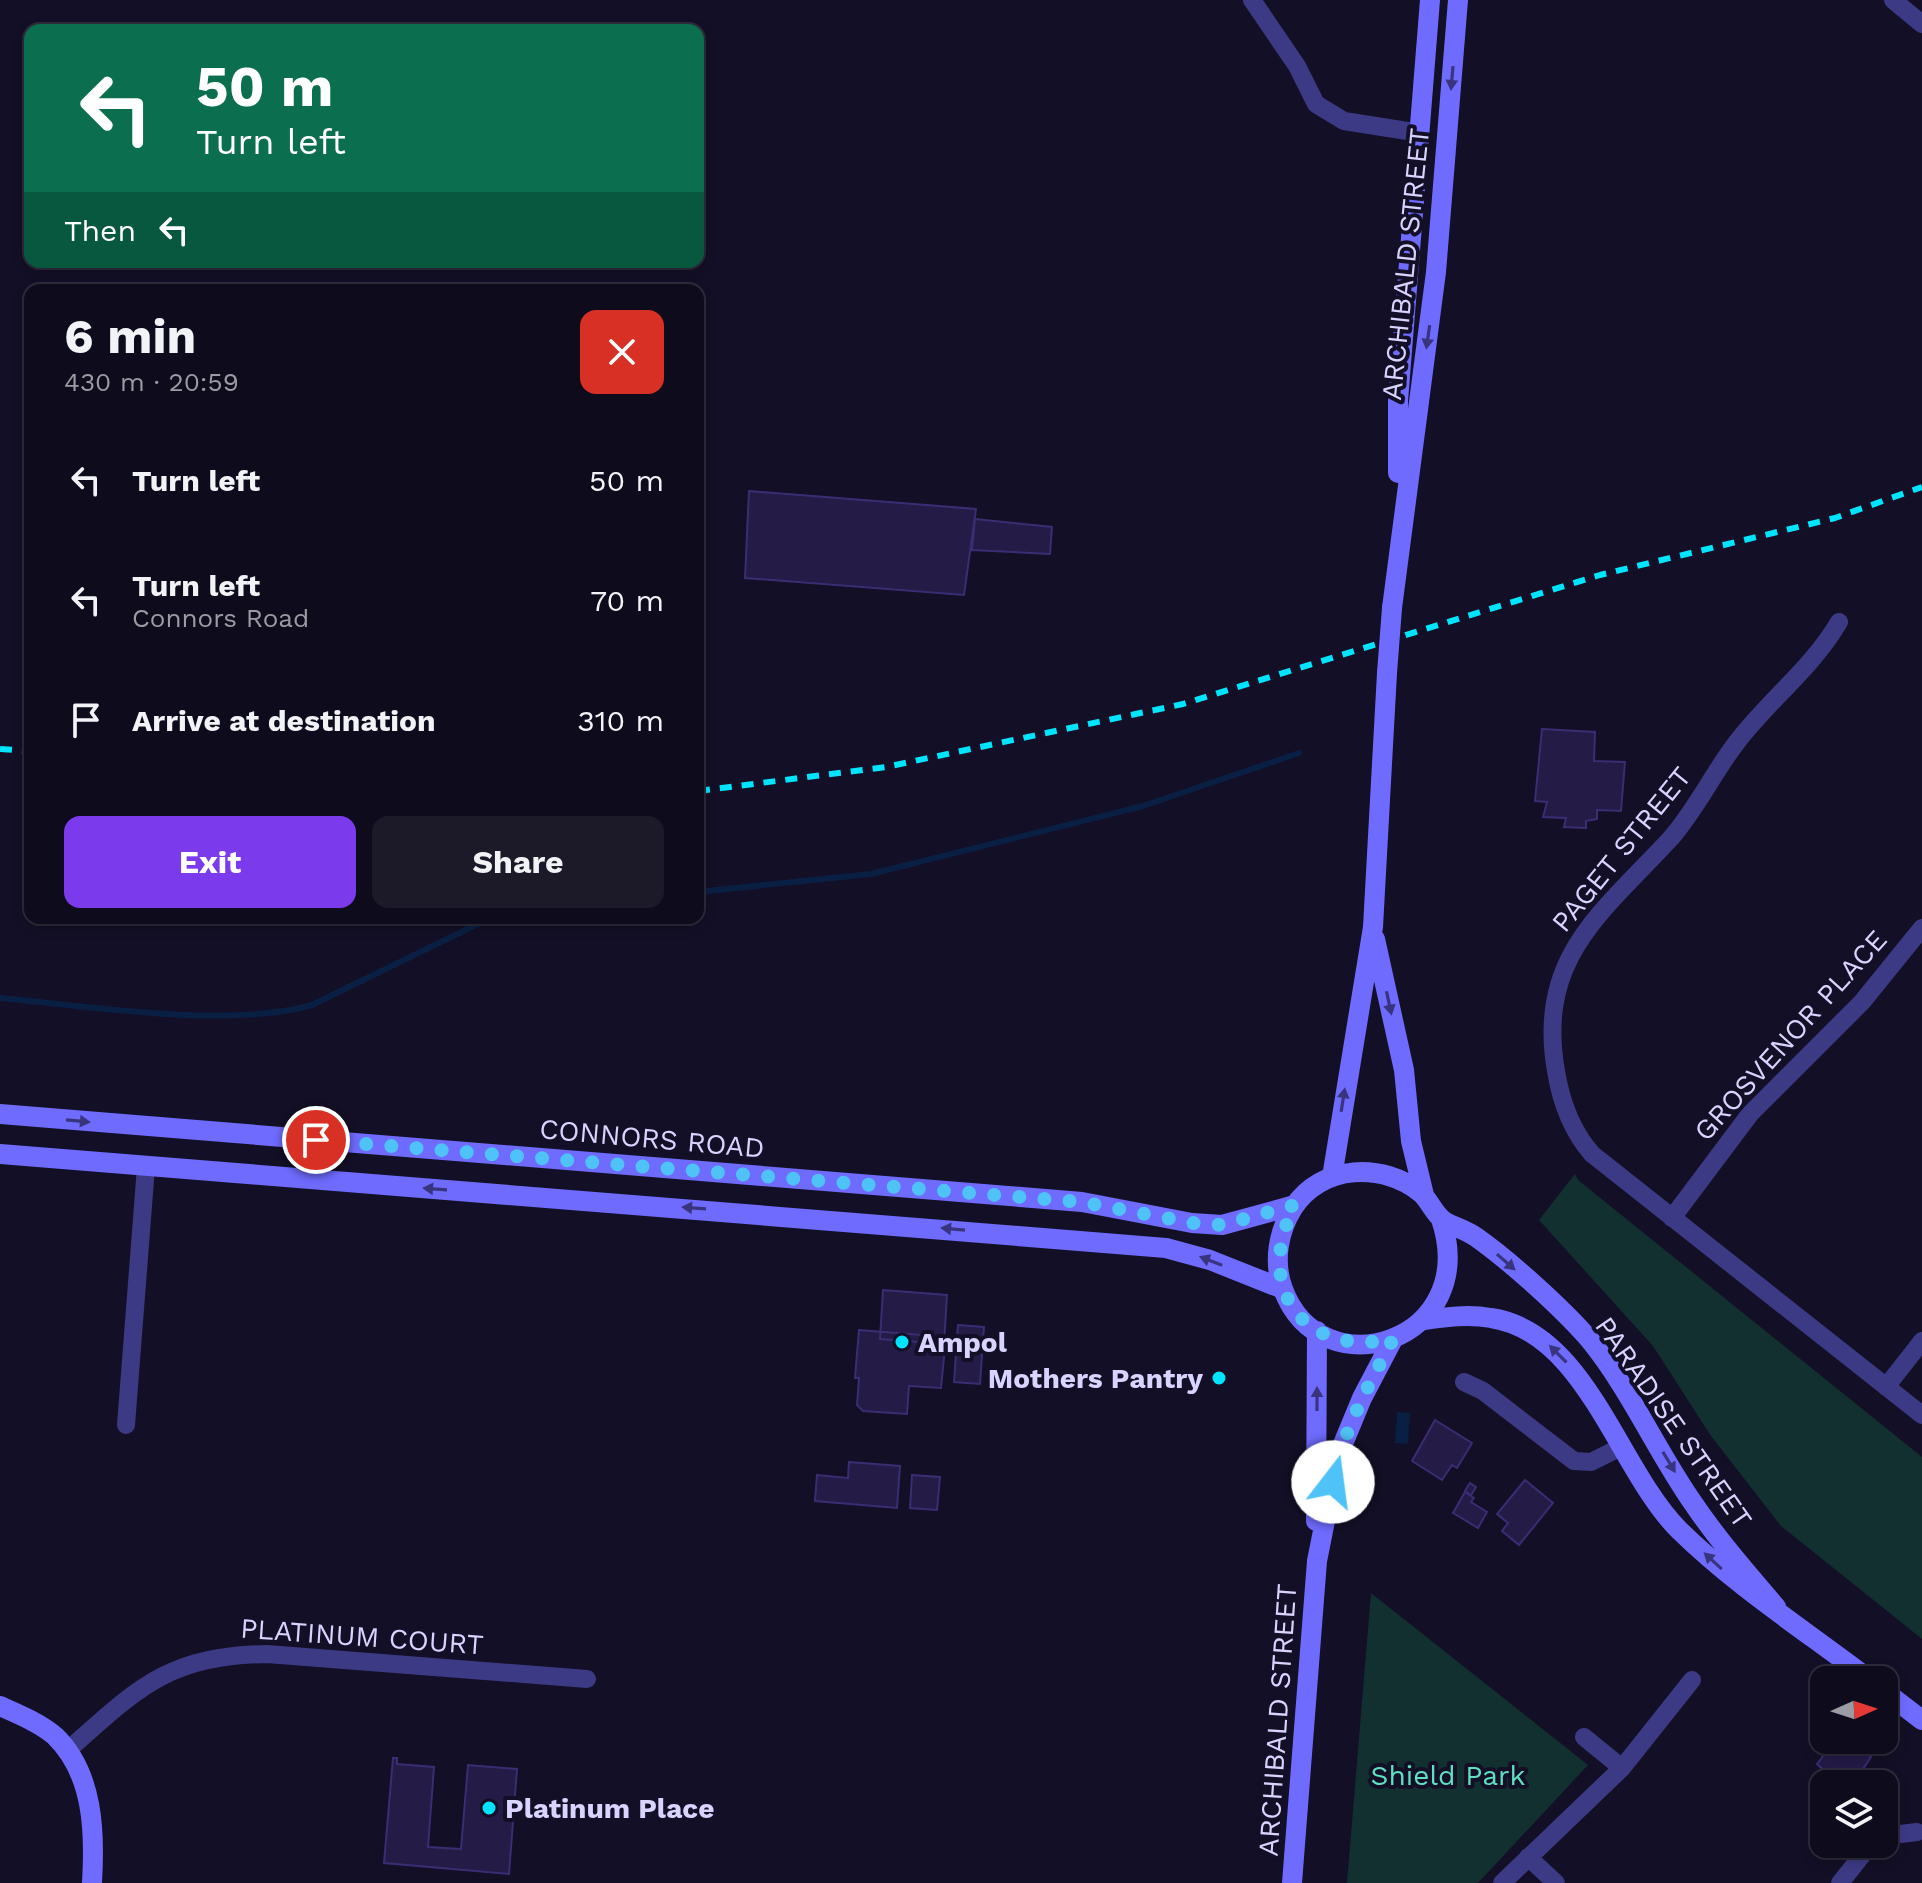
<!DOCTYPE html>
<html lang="en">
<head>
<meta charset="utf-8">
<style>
  :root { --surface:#0e0b1c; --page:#1c1929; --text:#f1f3f6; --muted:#9b9ba3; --line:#2e2b3b; --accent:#7c3aed }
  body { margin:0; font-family:"Work Sans",sans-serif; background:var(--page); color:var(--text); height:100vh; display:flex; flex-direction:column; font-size:30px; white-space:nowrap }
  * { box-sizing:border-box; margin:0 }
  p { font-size:26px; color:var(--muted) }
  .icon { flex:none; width:44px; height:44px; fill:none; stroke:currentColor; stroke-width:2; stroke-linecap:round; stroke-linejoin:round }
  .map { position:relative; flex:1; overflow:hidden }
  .sheet { position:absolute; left:24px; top:284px; width:680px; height:640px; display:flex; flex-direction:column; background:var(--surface); border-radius:16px; box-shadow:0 4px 12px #0003,0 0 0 2px var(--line) }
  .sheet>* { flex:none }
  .banner { position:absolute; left:24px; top:24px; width:680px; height:244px; border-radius:16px; box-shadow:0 4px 12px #0003,0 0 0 2px var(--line); background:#0b6e4f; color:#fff; overflow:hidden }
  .needle { width:52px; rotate:87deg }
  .tools { position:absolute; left:1810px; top:1666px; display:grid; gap:16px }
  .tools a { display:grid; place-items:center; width:88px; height:88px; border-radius:16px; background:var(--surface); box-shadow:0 4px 12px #0003,0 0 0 2px var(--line); font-size:40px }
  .pin { position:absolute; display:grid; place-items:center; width:68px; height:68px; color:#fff; margin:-34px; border:4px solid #fff; border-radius:50%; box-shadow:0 2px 8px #0007 }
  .me { position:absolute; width:88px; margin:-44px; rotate:15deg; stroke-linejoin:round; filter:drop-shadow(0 0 6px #0008) }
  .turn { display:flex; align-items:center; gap:28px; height:168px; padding:0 40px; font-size:36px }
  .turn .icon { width:104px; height:104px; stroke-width:2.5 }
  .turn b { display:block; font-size:56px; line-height:68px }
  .then { display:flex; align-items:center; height:76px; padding:0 40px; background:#0003; gap:16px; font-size:30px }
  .round { display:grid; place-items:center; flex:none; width:84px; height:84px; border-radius:16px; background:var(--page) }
  .overview { display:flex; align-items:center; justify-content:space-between; height:136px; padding:0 40px }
  h1 { font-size:48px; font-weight:700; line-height:60px }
  .action { display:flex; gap:16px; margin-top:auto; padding:16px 40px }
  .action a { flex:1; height:92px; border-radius:16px; background:var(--accent); color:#fff; font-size:32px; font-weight:700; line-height:92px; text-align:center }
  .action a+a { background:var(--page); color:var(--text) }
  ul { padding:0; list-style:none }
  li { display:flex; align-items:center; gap:24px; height:120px; padding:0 40px }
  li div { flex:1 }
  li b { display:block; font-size:30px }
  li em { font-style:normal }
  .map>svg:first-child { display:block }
  .green { fill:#12302f }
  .water { fill:#0a1f44 }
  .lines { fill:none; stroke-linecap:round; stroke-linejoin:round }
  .stream { stroke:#0a1f44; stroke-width:6 }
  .building { fill:#241b47; stroke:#3b2d73; stroke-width:2 }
  .street { stroke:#3d3a85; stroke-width:18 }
  .secondary { stroke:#6f6bff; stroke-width:20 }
  .rail { stroke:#00e5ff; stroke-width:6; stroke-dasharray:12 10; stroke-linecap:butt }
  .secondary-bridge { stroke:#6f6bff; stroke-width:20 }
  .oneway { fill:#38347d }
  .route { stroke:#4fc3f7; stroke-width:14; stroke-dasharray:0 25.2 }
  .poi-dot { fill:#00e5ff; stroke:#130f26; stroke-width:3 }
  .labels { text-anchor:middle; stroke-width:8; stroke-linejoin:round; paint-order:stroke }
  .street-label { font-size:28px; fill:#d9d4ff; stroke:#130f26 }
  .poi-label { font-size:28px; font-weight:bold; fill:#d9d4ff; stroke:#130f26; text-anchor:start }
  .park-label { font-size:28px; fill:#5fe0c0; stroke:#130f26 }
</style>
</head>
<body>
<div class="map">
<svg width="1922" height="1883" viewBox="0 0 1922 1883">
  <rect width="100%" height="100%" fill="#130f26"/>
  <path class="green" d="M1575,1174l3,6 344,277v182l-141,-113 -70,-90 -58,-90 -114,-126z
    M1371,1593l217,172 -110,118h-131z"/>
  <path class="water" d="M1397,1412l13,1 -2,31 -13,-1z"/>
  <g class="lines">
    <path class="stream" d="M698,892l173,-18 272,-68 156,-53
      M0,998c89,8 228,31 312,7l178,-87"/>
  </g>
  <path class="building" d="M749,491l227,18 -12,86 -219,-17z
    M975,519l77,8 -2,27 -78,-4z
    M1542,729l53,3 -1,29 31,1 -4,49 -24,-1v9l-11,2v7l-22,-1 2,-9 -23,-1 4,-15 -12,-1z
    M883,1290l64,5 -3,49 -64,-5z
    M958,1325l26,2 -4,57 -26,-2z
    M859,1330l87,7 -5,51 -32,-2 -2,28 -44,-3 -6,-6 2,-27h-4z
    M1435,1420l37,23 -15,25 -5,-3 -10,15 -30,-19z
    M849,1462l51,4 -3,42 -82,-7 2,-26 31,3z
    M912,1475l28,2 -3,33 -27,-2z
    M1525,1480l28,23 -34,42 -17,-14 6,-8 -11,-9z
    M1470,1483l6,4 -5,8 -6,-4z
    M1465,1492l9,6 -3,4 16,10 -9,16 -25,-15z
    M1835,1740h31l7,6 -6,8 4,3 -18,27h-14l-22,-20z
    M393,1758h4v6l37,3 -6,80 33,2 7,-84 49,4 -8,105 -125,-11z"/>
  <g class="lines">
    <path class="street" d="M1252,0l45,66 19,38 28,17 76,12
      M1893,0l29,24
      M1839,622c-27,46 -70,78 -102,120 -24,31 -40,66 -66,96 -69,75 -135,119 -115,233 5,31 15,59 36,83l330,261
      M1672,1218l78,-104 112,-112 60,-74
      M1464,1382l19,9 91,70 17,1 30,-15
      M1886,1387l36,-46
      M126,1425l20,-258
      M1584,1737l38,31
      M67,1751c71,-63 100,-95 200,-97l320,25
      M1884,1836l33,-4
      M1528,1857l28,26
      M1502,1883l120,-115 70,-88
      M1840,1883l31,-39"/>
    <path class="secondary" d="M1398,473v-72l32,-401
      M1392,608l44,-336 22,-272
      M1375,939l29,131 7,71 13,54
      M0,1114l1082,88 110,21 30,2 73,-20
      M0,1154l1166,94 44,12 73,29
      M1332,1177l41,-250 14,-254
      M1441,1219c41,123 -120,173 -158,70 -10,-27 -5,-57 10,-81 28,-44 91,-46 128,-15 9,8 13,21 23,28 10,6 22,9 32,16 34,24 86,71 113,102 41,50 67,111 104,164 25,37 54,70 83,104
      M1424,1320c22,-3 44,-6 67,-2 95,14 127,151 188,212 58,57 127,101 191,150
      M1316,1521l1,-190
      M1884,1691l38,29
      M0,1706c18,8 40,17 55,30 39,38 40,97 37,147
      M1292,1883l25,-322 21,-105 24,-58 31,-59"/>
    <path class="rail" d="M0,749l30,2
      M698,791l188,-24 297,-63 417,-129 235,-57 87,-31"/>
    <path class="secondary-bridge" d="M1387,673l5,-65"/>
  </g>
  <defs><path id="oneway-solid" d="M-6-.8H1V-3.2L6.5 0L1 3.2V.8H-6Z" transform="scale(2)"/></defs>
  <g class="oneway">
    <use href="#oneway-solid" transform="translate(1452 78) rotate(95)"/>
    <use href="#oneway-solid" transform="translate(1428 337) rotate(98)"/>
    <use href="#oneway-solid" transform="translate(1389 1003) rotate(78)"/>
    <use href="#oneway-solid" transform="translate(1343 1100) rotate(-81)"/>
    <use href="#oneway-solid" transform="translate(78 1121) rotate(5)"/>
    <use href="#oneway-solid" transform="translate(435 1189) rotate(-176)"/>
    <use href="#oneway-solid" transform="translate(694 1208) rotate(-176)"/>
    <use href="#oneway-solid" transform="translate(953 1229) rotate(-175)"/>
    <use href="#oneway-solid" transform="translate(1211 1261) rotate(-159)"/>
    <use href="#oneway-solid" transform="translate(1506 1262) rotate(41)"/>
    <use href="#oneway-solid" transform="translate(1558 1354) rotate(-135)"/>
    <use href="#oneway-solid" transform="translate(1317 1399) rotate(-90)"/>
    <use href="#oneway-solid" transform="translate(1669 1462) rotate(59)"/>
    <use href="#oneway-solid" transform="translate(1713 1561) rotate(-137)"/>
  </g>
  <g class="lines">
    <path class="route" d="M316,1140l766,62 110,21 30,2 73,-20c-42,81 7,153 98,134 -24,46 -50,91 -60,143"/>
  </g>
  <g class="poi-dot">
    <circle cx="902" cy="1342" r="8"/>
    <circle cx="1219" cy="1378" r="8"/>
    <circle cx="489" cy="1808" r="8"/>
  </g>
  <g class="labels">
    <g class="street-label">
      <text transform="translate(1405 264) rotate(-84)" y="10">ARCHIBALD STREET</text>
      <text transform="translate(1621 849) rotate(-51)" y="10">PAGET STREET</text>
      <text transform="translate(1790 1035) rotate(-48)" y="10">GROSVENOR PLACE</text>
      <text transform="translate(652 1138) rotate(5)" y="10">CONNORS ROAD</text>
      <text transform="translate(1674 1422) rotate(55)" y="10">PARADISE STREET</text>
      <text transform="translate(362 1636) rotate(4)" y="10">PLATINUM COURT</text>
      <text transform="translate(1277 1720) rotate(-86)" y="10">ARCHIBALD STREET</text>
    </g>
    <g class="poi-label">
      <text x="918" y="1352">Ampol</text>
      <text x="1203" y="1388" text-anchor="end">Mothers Pantry</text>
      <text x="505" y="1818">Platinum Place</text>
    </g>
    <g class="park-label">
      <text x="1448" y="1785">Shield Park</text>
    </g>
  </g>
</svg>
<div class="tools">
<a><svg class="needle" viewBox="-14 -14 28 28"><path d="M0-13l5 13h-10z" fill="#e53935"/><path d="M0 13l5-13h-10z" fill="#9b9ba3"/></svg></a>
<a><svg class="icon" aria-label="layers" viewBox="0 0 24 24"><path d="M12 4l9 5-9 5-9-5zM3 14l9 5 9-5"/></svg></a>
</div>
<div class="pin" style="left:316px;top:1140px;background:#d93025"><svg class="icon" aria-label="arrive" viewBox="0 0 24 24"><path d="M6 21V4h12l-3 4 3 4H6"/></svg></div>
<svg class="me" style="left:1333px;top:1482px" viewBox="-20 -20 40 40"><circle r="19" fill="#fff"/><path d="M0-13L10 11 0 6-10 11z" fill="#4fc3f7"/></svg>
<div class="banner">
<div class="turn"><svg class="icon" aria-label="left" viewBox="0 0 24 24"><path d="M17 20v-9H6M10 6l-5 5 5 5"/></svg><div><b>50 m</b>Turn left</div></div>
<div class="then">Then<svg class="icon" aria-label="left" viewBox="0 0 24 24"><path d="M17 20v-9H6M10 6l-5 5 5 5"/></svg></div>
</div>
<section class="sheet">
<div class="overview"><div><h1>6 min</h1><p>430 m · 20:59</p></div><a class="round" style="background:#d93025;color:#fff"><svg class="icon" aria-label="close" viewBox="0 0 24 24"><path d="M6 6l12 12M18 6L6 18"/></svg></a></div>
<ul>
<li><svg class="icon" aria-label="left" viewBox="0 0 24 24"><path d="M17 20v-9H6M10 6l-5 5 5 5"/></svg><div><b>Turn left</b></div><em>50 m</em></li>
<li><svg class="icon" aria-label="left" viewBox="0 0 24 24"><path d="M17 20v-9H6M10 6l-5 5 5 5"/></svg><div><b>Turn left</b><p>Connors Road</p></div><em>70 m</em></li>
<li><svg class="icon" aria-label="arrive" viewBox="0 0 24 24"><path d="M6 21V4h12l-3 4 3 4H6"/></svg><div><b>Arrive at destination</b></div><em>310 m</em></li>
</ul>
<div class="action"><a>Exit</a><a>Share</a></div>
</section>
</div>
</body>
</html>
